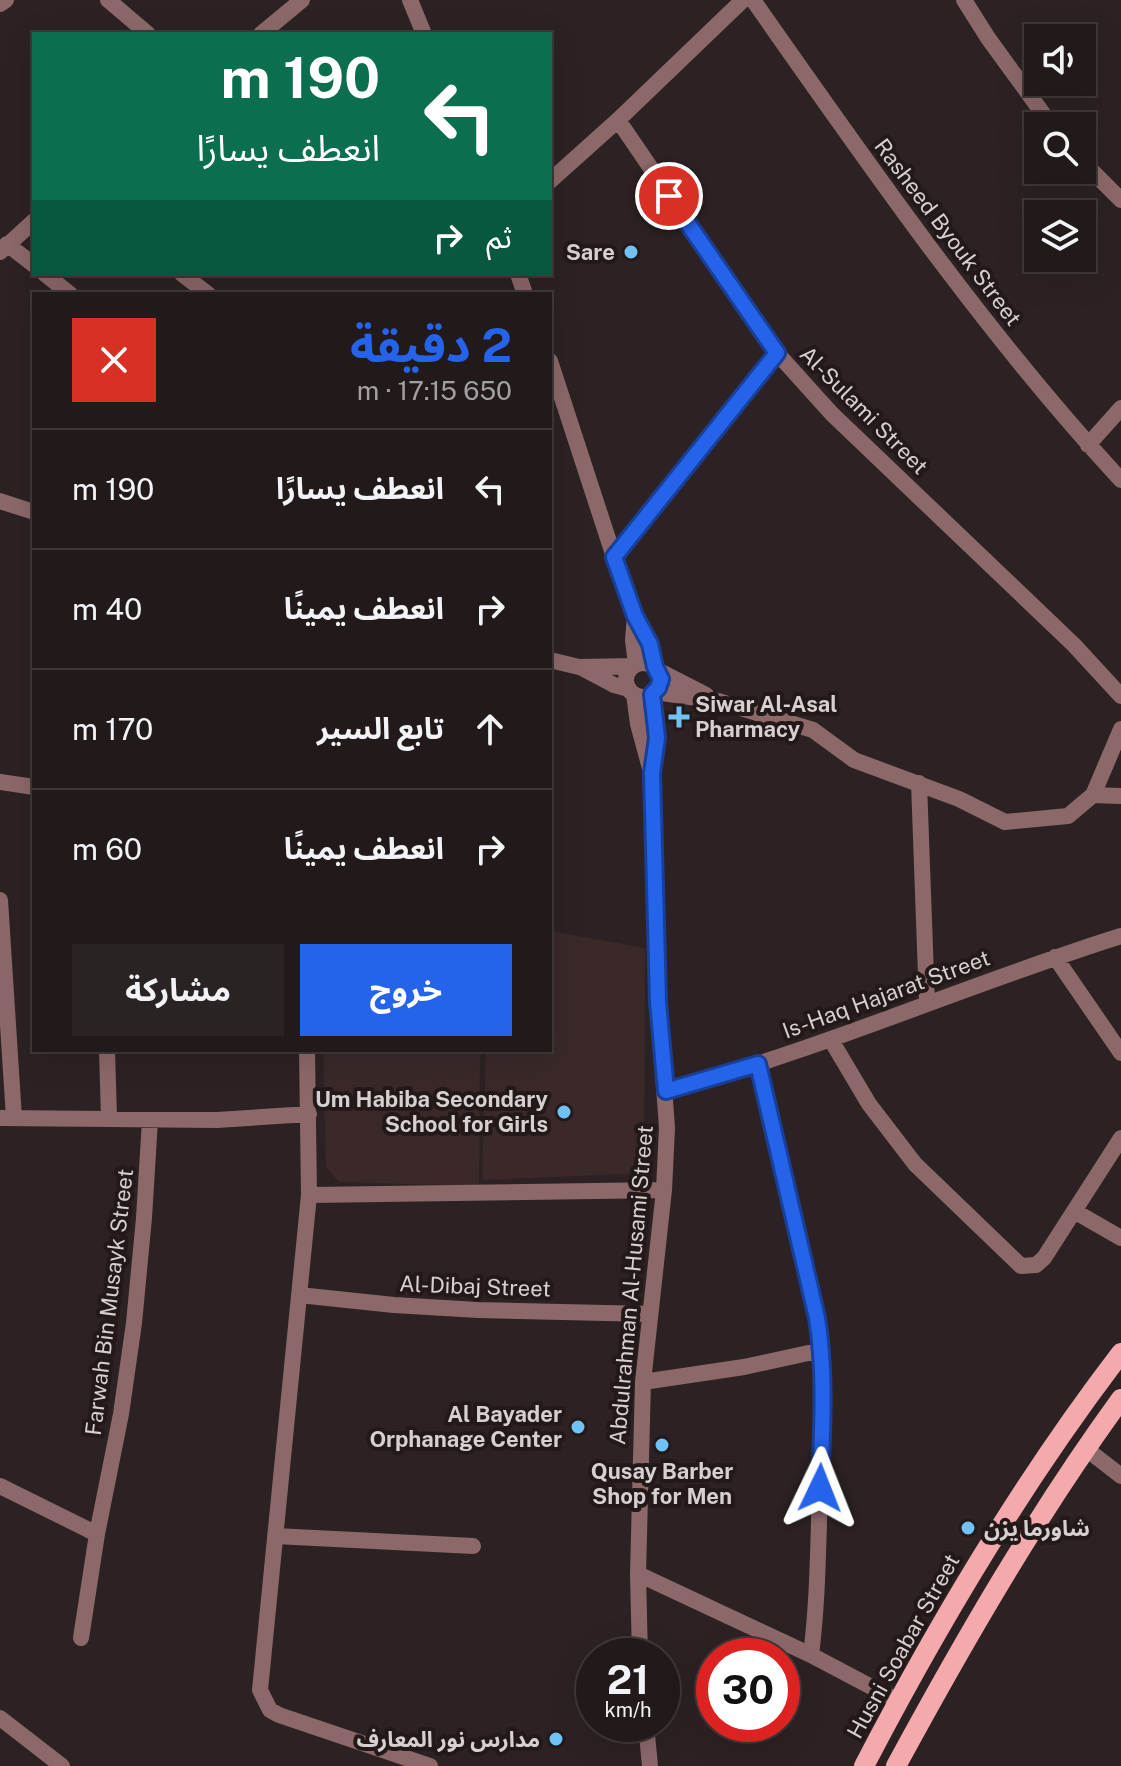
<!DOCTYPE html>
<html lang="ar">
<head>
<meta charset="utf-8">
<style>
  :root { --surface:#221a1a; --page:#2a2323; --text:#f1f3f6; --muted:#a2a1a2; --line:#3f3839; --accent:#2563eb }
  body { margin:0; font-family:"Public Sans","Noto Sans Arabic",sans-serif; background:var(--page); color:var(--text); direction:rtl; height:100vh; display:flex; flex-direction:column; font-size:30px; white-space:nowrap }
  * { box-sizing:border-box; margin:0 }
  p { font-size:26px; color:var(--muted) }
  .icon { flex:none; width:44px; height:44px; fill:none; stroke:currentColor; stroke-width:2; stroke-linecap:round; stroke-linejoin:round }
  .map { position:relative; flex:1; overflow:hidden; direction:ltr }
  .details { position:absolute; left:32px; top:292px; width:520px; height:760px; display:flex; flex-direction:column; background:var(--surface); border-radius:0px; box-shadow:0 8px 32px #0002,0 0 0 2px var(--line); direction:rtl }
  .details>* { flex:none }
  .banner { position:absolute; left:32px; top:32px; width:520px; height:244px; border-radius:0px; box-shadow:0 8px 32px #0002,0 0 0 2px var(--line); direction:rtl; background:#0b6e4f; color:#fff; overflow:hidden }
  .tools { position:absolute; left:1024px; top:24px; display:grid; gap:16px }
  .tools a { display:grid; place-items:center; width:72px; height:72px; border-radius:0px; background:var(--surface); box-shadow:0 8px 32px #0002,0 0 0 2px var(--line); font-size:40px }
  .speed { position:absolute; left:576px; top:1638px; display:flex; gap:16px; font-size:40px; font-weight:700; text-align:center }
  .speed>* { display:grid; place-content:center; width:104px; height:104px; border-radius:50%; background:var(--surface); box-shadow:0 8px 32px #0002,0 0 0 2px var(--line); line-height:1 }
  .speed small { font-size:20px; font-weight:400 }
  .speed .limit { border:12px solid #d22; background:#fff; color:#111 }
  .pin { position:absolute; display:grid; place-items:center; width:68px; height:68px; color:#fff; margin:-34px; border:4px solid #fff; border-radius:50%; box-shadow:0 2px 8px #0007 }
  .me { position:absolute; width:88px; margin:-44px; rotate:2deg; stroke-linejoin:round; filter:drop-shadow(0 0 6px #0008) }
  .turn { display:flex; align-items:center; gap:28px; height:168px; padding:0 40px; font-size:36px }
  .turn .icon { width:104px; height:104px; stroke-width:2.5 }
  .turn b { display:block; font-size:56px; line-height:68px }
  .then { display:flex; align-items:center; height:76px; padding:0 40px; background:#0003; gap:16px; font-size:30px }
  .round { display:grid; place-items:center; flex:none; width:84px; height:84px; border-radius:0px; background:var(--page) }
  .headline { display:flex; align-items:center; justify-content:space-between; height:136px; padding:0 40px }
  h1 { font-size:48px; font-weight:700; line-height:60px; color:var(--accent) }
  .cta { display:flex; gap:16px; margin-top:auto; padding:16px 40px }
  .cta a { flex:1; height:92px; border-radius:0px; background:var(--accent); color:#fff; font-size:32px; font-weight:700; line-height:92px; text-align:center }
  .cta a+a { background:var(--page); color:var(--text) }
  ul { padding:0; list-style:none }
  li { display:flex; align-items:center; gap:24px; height:120px; padding:0 40px; border-top:2px solid var(--line) }
  li div { flex:1 }
  li b { display:block; font-size:30px }
  li em { font-style:normal }
  .map>svg:first-child { display:block }
  .built { fill:#3b292a }
  .lines { fill:none; stroke-linecap:round; stroke-linejoin:round }
  .minor { stroke:#8c6869; stroke-width:16 }
  .major { stroke:#f4a9ac; stroke-width:20 }
  .route-casing { stroke:#184099; stroke-width:20 }
  .route { stroke:#2563eb; stroke-width:14 }
  .poi-dot { fill:#70c1f4; stroke:#241919; stroke-width:3 }
  .labels { text-anchor:middle; stroke-width:8; stroke-linejoin:round; paint-order:stroke }
  .street-label { font-size:22px; fill:#d7d0d0; stroke:#241919 }
  .poi-label { font-size:22px; font-weight:bold; fill:#d7d0d0; stroke:#241919; text-anchor:end }
</style>
</head>
<body>
<div class="map">
<svg width="1121" height="1766" viewBox="0 0 1121 1766">
  <rect width="100%" height="100%" fill="#2d2223"/>
  <path class="built" d="M550,931l95,17 -1,225 -162,7 4,-130h64z
    M323,1050h157l-1,136 -140,-4 -13,-15z"/>
  <g class="lines">
    <path class="minor" d="M108,0l40,34
      M410,0l14,34
      M753,0c116,165 231,332 368,480
      M964,0l24,38 64,88
      M0,4l6,-4
      M261,34l41,-34
      M618,120l159,233 55,61 242,231 47,51
      M1082,161l39,39
      M550,181l68,-61 125,-120
      M7,244l27,21
      M0,252l34,-31
      M45,274l25,20
      M182,274l26,20
      M518,274l7,20
      M550,361l64,196 21,59 15,28 5,23
      M1088,445l33,-37
      M0,501l34,11
      M614,557l163,-204
      M635,616l-2,24 3,24
      M550,660l29,7 54,-1
      M626 680a17 17 0 1 1 34 0a17 17 0 1 1-34 0Z
      M580,667l34,18 15,4
      M657,670l49,25
      M655,692l63,9 95,29 41,30 105,39 46,23 63,-6 25,-21 28,1
      M634,694l4,30 13,48
      M0,782l34,5
      M919,783l8,220
      M1093,795l28,-66
      M0,900l14,218
      M1055,957l66,96
      M831,1040l38,64 46,60 106,102 15,-1 8,-7 77,-120
      M107,1050l2,68
      M307,1050l2,145 -49,495 10,20 9,5 151,51
      M758,1064l59,254c9,58 5,114 3,172 -2,55 -2,110 -9,165
      M666,1091c155,-41 302,-107 455,-155
      M0,1118l217,2 92,-6
      M309,1195l355,-5
      M1074,1211l47,27
      M299,1295l95,10 84,5 171,4
      M643,1382l101,-15 78,-17
      M1085,1448l36,28
      M0,1486l97,48
      M275,1536l198,10
      M638,1574l173,81 87,46
      M81,1638l16,-104 24,-120 13,-91 10,-105 6,-98
      M640,1656l-2,-82 5,-192 21,-192 3,-62 -9,-126 -6,-229 5,-35 -5,-44
      M0,1718l62,48
      M646,1724l4,42"/>
    <path class="major" d="M864,1766c75,-144 158,-284 257,-413
      M896,1766c69,-127 140,-250 225,-367"/>
  </g>
  <g class="lines">
    <g class="route-casing">
      <path id="route" d="M669,196l108,157 -163,204 21,59 15,28 5,23 6,12 -3,9 -6,6 5,44 -5,35 6,229 8,89 92,-27 59,254c9,57 5,112 3,170"/>
    </g>
    <use href="#route" class="route"/>
  </g>
  <g class="poi-dot">
    <circle cx="631" cy="252" r="8"/>
    <path d="M675 705h8v8h8v8h-8v8h-8v-8h-8v-8h8z"/>
    <circle cx="564" cy="1112" r="8"/>
    <circle cx="578" cy="1427" r="8"/>
    <circle cx="662" cy="1445" r="8"/>
    <circle cx="968" cy="1528" r="8"/>
    <circle cx="556" cy="1739" r="8"/>
  </g>
  <g class="labels">
    <g class="street-label">
      <text transform="translate(948 232) rotate(53)" y="8">Rasheed Byouk Street</text>
      <text transform="translate(864 410) rotate(45)" y="8">Al-Sulami Street</text>
      <text transform="translate(886 994) rotate(-20)" y="8">Is-Haq Hajarat Street</text>
      <text transform="translate(631 1285) rotate(-85)" y="8">Abdulrahman Al-Husami Street</text>
      <text transform="translate(475 1286) rotate(2)" y="8">Al-Dibaj Street</text>
      <text transform="translate(109 1302) rotate(-83)" y="8">Farwah Bin Musayk Street</text>
      <text transform="translate(903 1646) rotate(-61)" y="8">Husni Soabar Street</text>
    </g>
    <g class="poi-label">
      <text x="615" y="260">Sare</text>
      <text x="695" y="712" text-anchor="start">Siwar Al-Asal<tspan x="695" dy="25">Pharmacy</tspan></text>
      <text x="548" y="1107">Um Habiba Secondary<tspan x="548" dy="25">School for Girls</tspan></text>
      <text x="562" y="1422">Al Bayader<tspan x="562" dy="25">Orphanage Center</tspan></text>
      <text x="662" y="1479" text-anchor="middle">Qusay Barber<tspan x="662" dy="25">Shop for Men</tspan></text>
      <text x="984" y="1536" text-anchor="start">شاورما يزن</text>
      <text x="540" y="1747">مدارس نور المعارف</text>
    </g>
  </g>
</svg>
<div class="tools">
<a><svg class="icon" aria-label="sound" viewBox="0 0 24 24"><path d="M4 9h4l5-4v14l-5-4H4zM17 9q2 3 0 6"/></svg></a>
<a><svg class="icon" aria-label="search" viewBox="0 0 24 24"><circle cx="10" cy="10" r="6"/><path d="M15 15l6 6"/></svg></a>
<a><svg class="icon" aria-label="layers" viewBox="0 0 24 24"><path d="M12 4l9 5-9 5-9-5zM3 14l9 5 9-5"/></svg></a>
</div>
<div class="speed"><div>21<small>km/h</small></div><div class="limit">30</div></div>
<div class="pin" style="left:669px;top:196px;background:#d93025"><svg class="icon" aria-label="arrive" viewBox="0 0 24 24"><path d="M6 21V4h12l-3 4 3 4H6"/></svg></div>
<svg class="me" style="left:820px;top:1488px" viewBox="-20 -20 40 40"><path d="M0-17L14 15 0 8-14 15z" fill="#2563eb" stroke="#fff" stroke-width="4"/></svg>
<div class="banner">
<div class="turn"><svg class="icon" aria-label="left" viewBox="0 0 24 24"><path d="M17 20v-9H6M10 6l-5 5 5 5"/></svg><div><b>190 m</b>انعطف يسارًا</div></div>
<div class="then">ثم<svg class="icon" aria-label="right" viewBox="0 0 24 24"><path d="M7 20v-9h11M14 6l5 5-5 5"/></svg></div>
</div>
<section class="details">
<div class="headline"><div><h1>2 دقيقة</h1><p>650 m · 17:15</p></div><a class="round" style="background:#d93025;color:#fff"><svg class="icon" aria-label="close" viewBox="0 0 24 24"><path d="M6 6l12 12M18 6L6 18"/></svg></a></div>
<ul>
<li><svg class="icon" aria-label="left" viewBox="0 0 24 24"><path d="M17 20v-9H6M10 6l-5 5 5 5"/></svg><div><b>انعطف يسارًا</b></div><em>190 m</em></li>
<li><svg class="icon" aria-label="right" viewBox="0 0 24 24"><path d="M7 20v-9h11M14 6l5 5-5 5"/></svg><div><b>انعطف يمينًا</b></div><em>40 m</em></li>
<li><svg class="icon" aria-label="ahead" viewBox="0 0 24 24"><path d="M12 20V5M6 11l6-6 6 6"/></svg><div><b>تابع السير</b></div><em>170 m</em></li>
<li><svg class="icon" aria-label="right" viewBox="0 0 24 24"><path d="M7 20v-9h11M14 6l5 5-5 5"/></svg><div><b>انعطف يمينًا</b></div><em>60 m</em></li>
</ul>
<div class="cta"><a>خروج</a><a>مشاركة</a></div>
</section>
</div>
</body>
</html>
